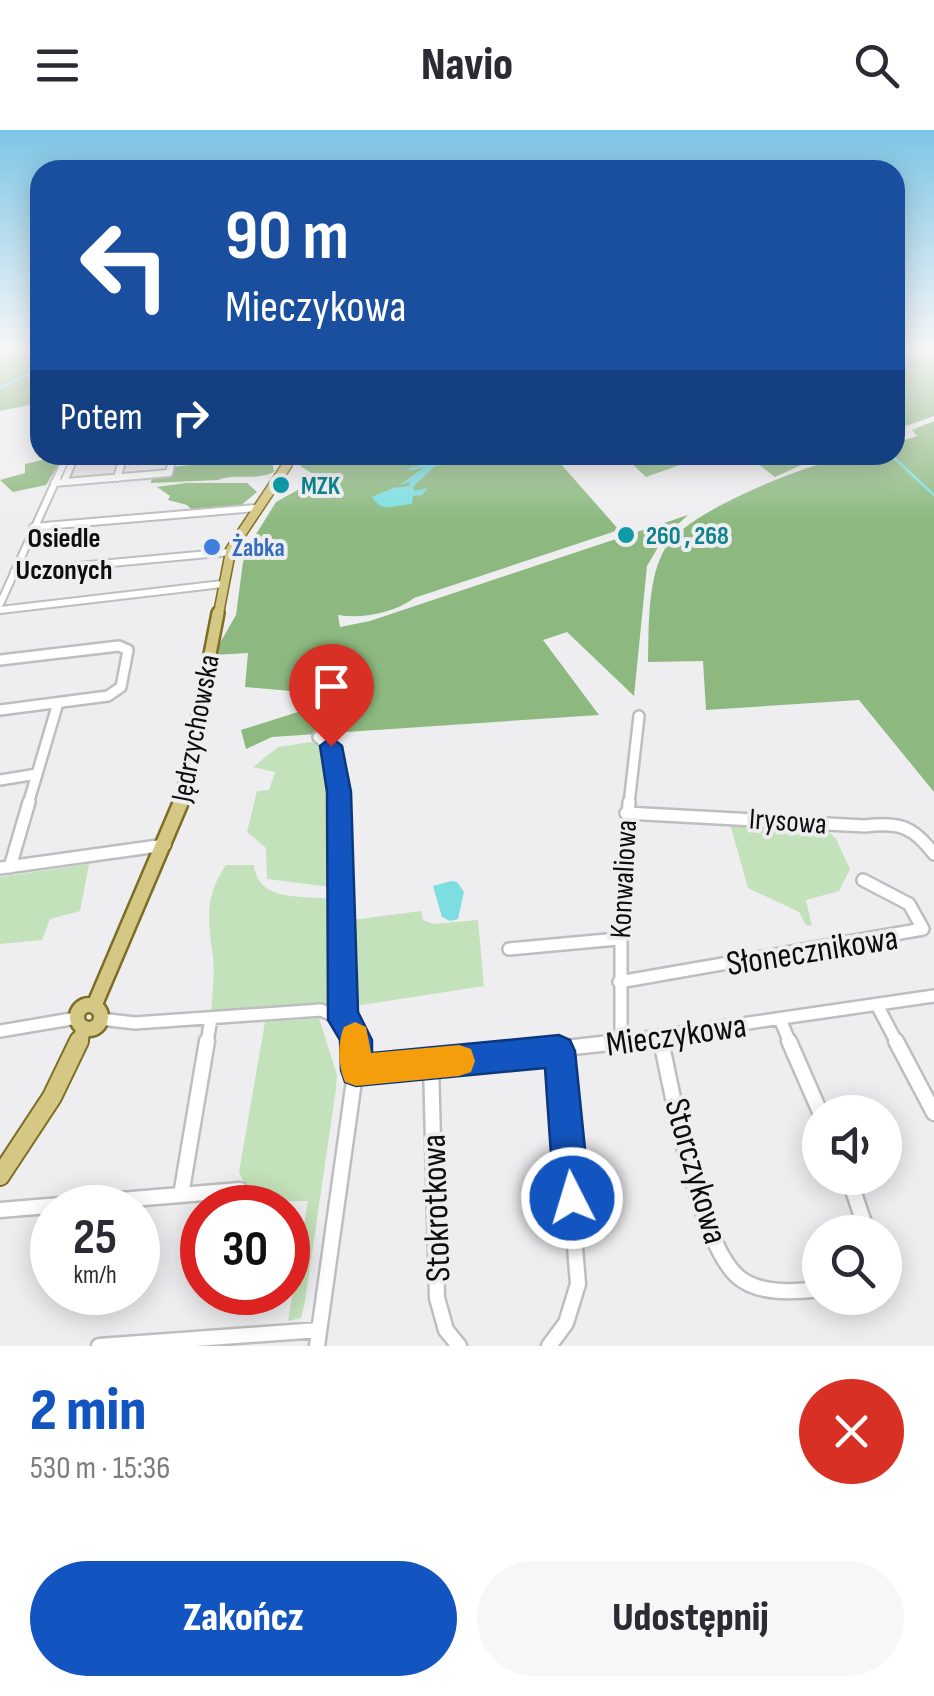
<!DOCTYPE html>
<html lang="pl">
<head>
<meta charset="utf-8">
<style>
  :root { --surface:#fff; --page:#f7f7f7; --text:#2b2b33; --muted:#7c7c81; --accent:#1255c0 }
  body { margin:0; font-family:"Sofia Sans Condensed",sans-serif; background:var(--page); color:var(--text); height:100vh; display:flex; flex-direction:column; font-size:38px; white-space:nowrap }
  * { box-sizing:border-box; margin:0 }
  p { font-size:32px; color:var(--muted) }
  .icon { flex:none; width:55px; height:55px; fill:none; stroke:currentColor; stroke-width:2; stroke-linecap:round; stroke-linejoin:round }
  .map { position:relative; height:1216px; overflow:hidden }
  .details { display:flex; flex-direction:column; background:var(--surface); flex:1 }
  .details>* { flex:none }
  .top-card { position:absolute; left:30px; top:30px; width:875px; height:305px; border-radius:30px; box-shadow:0 5px 25px #0003; background:#1a4fa0; color:#fff; overflow:hidden }
  .tools { position:absolute; left:802px; top:965px; display:grid; gap:20px }
  .tools a { display:grid; place-items:center; width:100px; height:100px; border-radius:50%; background:var(--surface); box-shadow:0 5px 25px #0003; font-size:50px }
  .speed { position:absolute; left:30px; top:1055px; display:flex; gap:20px; font-size:50px; font-weight:700; text-align:center }
  .speed>* { display:grid; place-content:center; width:130px; height:130px; border-radius:50%; background:var(--surface); box-shadow:0 5px 25px #0003; line-height:1 }
  .speed small { font-size:25px; font-weight:400 }
  .speed .limit { border:15px solid #d22; background:#fff; color:#111 }
  .pin { position:absolute; display:grid; place-items:center; width:85px; height:85px; color:#fff; margin:-102px -42px; border-radius:50% 50% 50% 0; rotate:-45deg; box-shadow:0 0 10px #0007 }
  .pin .icon { rotate:45deg }
  .me { position:absolute; width:110px; margin:-55px; rotate:355deg; stroke-linejoin:round; filter:drop-shadow(0 0 8px #0008) }
  .turn { display:flex; align-items:center; gap:35px; height:210px; padding:0 30px; font-size:45px }
  .turn .icon { width:130px; height:130px; stroke-width:2.5 }
  .turn b { display:block; font-size:70px; line-height:85px }
  .then { display:flex; align-items:center; height:95px; padding:0 30px; background:#0003; gap:20px; font-size:38px }
  .round { display:grid; place-items:center; flex:none; width:105px; height:105px; border-radius:52px; background:var(--page) }
  .head { display:flex; align-items:center; justify-content:space-between; height:170px; padding:0 30px }
  h1 { font-size:60px; font-weight:800; line-height:75px; color:var(--accent) }
  .action { display:flex; gap:20px; margin-top:auto; padding:20px 30px }
  .action a { flex:1; height:115px; border-radius:60px; background:var(--accent); color:#fff; font-size:40px; font-weight:800; line-height:115px; text-align:center }
  .action a+a { background:var(--page); color:var(--text) }
  header { display:flex; justify-content:space-between; align-items:center; height:130px; padding:0 30px; background:var(--surface); font-size:45px; font-weight:800 }
  .map>svg:first-child { display:block }
  .green { fill:#c3e1ba }
  .forest { fill:#8db980 }
  .water { fill:#7cdee0 }
  .lines { fill:none; stroke-linecap:round; stroke-linejoin:round }
  .stream { stroke:#7cdee0; stroke-width:2.5 }
  .minor-far4-casing { stroke:#bebec0; stroke-width:8 }
  .minor-far3-casing { stroke:#bebec0; stroke-width:10 }
  .minor-far2-casing { stroke:#bebec0; stroke-width:14 }
  .minor-far1-casing { stroke:#bebec0; stroke-width:16 }
  .minor-casing { stroke:#bebec0; stroke-width:19 }
  .major-far4-casing { stroke:#7d6e25; stroke-width:9 }
  .major-far3-casing { stroke:#7d6e25; stroke-width:12 }
  .major-far2-casing { stroke:#7d6e25; stroke-width:16 }
  .major-far1-casing { stroke:#7d6e25; stroke-width:19 }
  .major-casing { stroke:#7d6e25; stroke-width:22 }
  .minor-far4 { stroke:#fff; stroke-width:5 }
  .minor-far3 { stroke:#fff; stroke-width:6 }
  .minor-far2 { stroke:#fff; stroke-width:9 }
  .minor-far1 { stroke:#fff; stroke-width:11 }
  .minor { stroke:#fff; stroke-width:14 }
  .major-far4 { stroke:#d5c784; stroke-width:6 }
  .major-far3 { stroke:#d5c784; stroke-width:9 }
  .major-far2 { stroke:#d5c784; stroke-width:11 }
  .major-far1 { stroke:#d5c784; stroke-width:14 }
  .major { stroke:#d5c784; stroke-width:18 }
  .route { fill:#1255c0; stroke:#0c377d; stroke-width:2.5 }
  .slow { fill:#f59e0b }
  .culture-dot { fill:#0f9aa8; stroke:#eeeef0; stroke-width:4 }
  .shop-dot { fill:#3f7fe0; stroke:#eeeef0; stroke-width:4 }
  .labels { text-anchor:middle; stroke-width:8; stroke-linejoin:round; paint-order:stroke }
  .far-culture-label { font-size:25px; font-weight:bold; fill:#0d838f; stroke:#eeeef0; text-anchor:start }
  .far-shop-label { font-size:25px; font-weight:bold; fill:#366cbe; stroke:#eeeef0; text-anchor:start }
  .far-neighbourhood-label { font-size:28px; font-weight:bold; fill:#0d0d0e; stroke:#eeeef0 }
  .street-label { font-size:30px; fill:#0d0d0e; stroke:#eeeef0 }
  .near-street-label { font-size:35px; fill:#0d0d0e; stroke:#eeeef0 }
</style>
</head>
<body>
<header><svg class="icon" aria-label="menu" viewBox="0 0 24 24"><path d="M4 6h16M4 12h16M4 18h16"/></svg>Navio<svg class="icon" aria-label="search" viewBox="0 0 24 24"><circle cx="10" cy="10" r="6"/><path d="M15 15l6 6"/></svg></header>
<div class="map">
<svg width="934" height="1216" viewBox="0 0 934 1216">
  <rect width="100%" height="100%" fill="#eeeef0"/>
  <path class="green" d="M311,612l9,3 5,8 6,134 -64,-8 -1,-31 -19,-16 10,-41 12,-1 6,-18 -22,-5 25,-20z
    M729,690l93,5 14,14 14,30 -11,22 -33,9 6,26 -6,-1 -7,-13 -51,-24z
    M89,734l-9,47 -30,8 -8,21 -42,4v-67z
    M226,735h28c4,37 45,30 76,34v106l-119,9c1,-18 4,-39 2,-57 -5,-37 -9,-60 13,-92z
    M421,781l2,9 10,4 45,-4 6,66 -129,20 -3,-86z
    M319,888l18,57 -1,14 -31,212 -4,17 -13,3 20,-120 -55,1 -14,-30 26,-150z"/>
  <path class="forest" d="M0,220h40v53l-40,8z
    M895,220h39v66l-39,14z
    M934,291v371l-75,-92 -153,10 -3,-49 -55,1c1,-34 -1,-85 18,-115 22,-37 145,-85 190,-92 12,-2 27,0 39,0v-12l22,-7 -5,-6z
    M64,325l-18,30 -33,7 -13,-12 25,-7v-9z
    M212,325h75l-4,5 -11,2 2,10c-19,9 -40,1 -56,8l-67,3 1,-6 20,-3 2,-7 42,-5z
    M309,325h399l-62,22 -21,-20 -65,6 59,67 -205,68c-20,15 -51,21 -76,17l2,12 30,-6 318,-106 -24,22 -17,29 -13,130 -67,-64 -24,8 56,75 -327,22 -26,12 -5,-19 60,-19 1,-19 -57,-5 3,-34 -35,2 23,-40 7,-53 12,-26 21,-34 34,-19 3,-9 -13,-8z
    M735,325h88l-48,22 -21,-16 -6,2z
    M186,353h61l10,9 -18,15 -47,3 -5,-5 -19,-5 2,-4 -13,-9z"/>
  <path class="water" d="M442,330l21,2 -28,4 -22,21 2,4 13,-3 -6,7 -9,1 -1,8c-17,1 -30,10 -40,-7l21,-9 17,-2 -1,-4 -9,3 24,-18 -15,4v-3z
    M451,751l6,1 7,10 -6,27 -8,2 -8,-4 -9,-31z"/>
  <g class="lines">
    <path class="stream" d="M0,258l40,-20
      M891,325l43,40"/>
    <g class="minor-far4-casing">
      <path id="minor-far4" d="M62,338l6,-13
        M70,338l5,-12 14,-1
        M120,338l4,-13
        M170,338l3,-13"/>
    </g>
    <g class="minor-far3-casing">
      <path id="minor-far3" d="M117,348l4,-13
        M64,352l7,-17
        M54,353l115,-10 2,-8
        M33,397l223,-19
        M14,442l216,-20
        M0,474l63,-139
        M0,480l222,-26"/>
    </g>
    <g class="minor-far2-casing">
      <path id="minor-far2" d="M0,530l119,-14 9,4 -7,37 -13,9 -108,14
        M318,607c22,16 21,42 21,67
        M0,650l37,-6 21,-71
        M28,674l9,-30
        M629,674l10,-88"/>
    </g>
    <g class="minor-far1-casing">
      <path id="minor-far1" d="M339,672l4,218 8,6 5,17
        M626,683l239,13c34,-4 48,0 69,28
        M10,737l19,-65
        M0,738l165,-23
        M509,819l109,-10
        M619,852l304,-53 -14,-25 -46,-24
        M877,875l20,38
        M100,889l35,4 186,-13 22,10
        M780,889l10,24
        M0,901l77,-13
        M660,907l1,6
        M207,913l4,-25
        M611,913l323,-47
        M621,913v-123l8,-118"/>
    </g>
    <g class="minor-casing">
      <path id="minor" d="M661,911c12,55 37,198 76,235 21,19 58,16 83,13
        M789,911l31,71
        M896,911l38,72
        M431,933l6,235 9,32 13,16
        M356,941l272,-30
        M849,1048l18,54
        M181,1065l26,-154
        M0,1080l240,-20
        M99,1216l220,-16
        M317,1216l41,-294 -3,-11
        M549,1216l17,-23 12,-39 -19,-233"/>
    </g>
    <g class="major-far4-casing">
      <path id="major-far4" d="M285,338l9,-13"/>
    </g>
    <g class="major-far3-casing">
      <path id="major-far3" d="M218,486l13,-67 56,-84"/>
    </g>
    <g class="major-far2-casing">
      <path id="major-far2" d="M181,674l37,-191"/>
    </g>
    <g class="major-far1-casing">
      <path id="major-far1" d="M95,874l86,-202
        M77 887a12 12 0 1 1 24 0a12 12 0 1 1-24 0Z
        M78,913l6,-13"/>
    </g>
    <g class="major-casing">
      <path id="major" d="M0,1046l52,-79 27,-56"/>
    </g>
    <use href="#minor-far4" class="minor-far4"/>
    <use href="#minor-far3" class="minor-far3"/>
    <use href="#minor-far2" class="minor-far2"/>
    <use href="#minor-far1" class="minor-far1"/>
    <use href="#minor" class="minor"/>
    <use href="#major-far4" class="major-far4"/>
    <use href="#major-far3" class="major-far3"/>
    <use href="#major-far2" class="major-far2"/>
    <use href="#major-far1" class="major-far1"/>
    <use href="#major" class="major"/>
  </g>
  <linearGradient id="sky" x2="0" y2="1"><stop stop-color="#7dc5e5"/><stop offset="0.56" stop-color="#f7f7f8"/><stop offset="1" stop-color="#f7f7f8" stop-opacity="0"/></linearGradient>
  <rect width="934" height="390" fill="url(#sky)"/>
  <path class="route" d="M331,607l11,9 9,46 7,220 14,28v13l187,-18 11,5 5,11 15,147 -5,13 -13,5 -13,-5 -5,-13 -9,-130 -189,18 -11,-4 -4,-12 -1,-30 -12,-20 -1,-228 -7,-46z"/>
  <path class="slow" d="M355,892l11,5 5,26 88,-8 12,4 4,12 -4,11 -12,4 -103,10 -11,-4c-7,-17 -8,-38 -1,-55z"/>
  <g class="culture-dot">
    <circle cx="281" cy="355" r="10"/>
    <circle cx="626" cy="405" r="10"/>
  </g>
  <circle class="shop-dot" cx="212" cy="417" r="10"/>
  <g class="labels">
    <g class="far-culture-label">
      <text x="301" y="364">MZK</text>
      <text x="646" y="414">260 , 268</text>
    </g>
    <g class="far-shop-label">
      <text x="232" y="426">Żabka</text>
    </g>
    <g class="far-neighbourhood-label">
      <text x="64" y="417">Osiedle<tspan x="64" dy="32">Uczonych</tspan></text>
    </g>
    <g class="street-label">
      <text transform="translate(195 598) rotate(-79)" y="10">Jędrzychowska</text>
      <text transform="translate(788 691) rotate(4)" y="10">Irysowa</text>
      <text transform="translate(623 749) rotate(-87)" y="10">Konwaliowa</text>
    </g>
    <g class="near-street-label">
      <text transform="translate(812 820) rotate(-9)" y="12">Słonecznikowa</text>
      <text transform="translate(676 904) rotate(-8)" y="12">Mieczykowa</text>
      <text transform="translate(697 1041) rotate(74)" y="12">Storczykowa</text>
      <text transform="translate(435 1078) rotate(-92)" y="12">Stokrotkowa</text>
    </g>
  </g>
</svg>
<div class="tools">
<a><svg class="icon" aria-label="sound" viewBox="0 0 24 24"><path d="M4 9h4l5-4v14l-5-4H4zM17 9q2 3 0 6"/></svg></a>
<a><svg class="icon" aria-label="search" viewBox="0 0 24 24"><circle cx="10" cy="10" r="6"/><path d="M15 15l6 6"/></svg></a>
</div>
<div class="speed"><div>25<small>km/h</small></div><div class="limit">30</div></div>
<div class="pin" style="left:331px;top:616px;background:#d93025"><svg class="icon" aria-label="arrive" viewBox="0 0 24 24"><path d="M6 21V4h12l-3 4 3 4H6"/></svg></div>
<svg class="me" style="left:572px;top:1068px" viewBox="-20 -20 40 40"><circle r="17" fill="#1255c0" stroke="#fff" stroke-width="3"/><path d="M0-11L8 9 0 5-8 9z" fill="#fff"/></svg>
<div class="top-card">
<div class="turn"><svg class="icon" aria-label="left" viewBox="0 0 24 24"><path d="M17 20v-9H6M10 6l-5 5 5 5"/></svg><div><b>90 m</b>Mieczykowa</div></div>
<div class="then">Potem<svg class="icon" aria-label="right" viewBox="0 0 24 24"><path d="M7 20v-9h11M14 6l5 5-5 5"/></svg></div>
</div>
</div>
<section class="details">
<div class="head"><div><h1>2 min</h1><p>530 m · 15:36</p></div><a class="round" style="background:#d93025;color:#fff"><svg class="icon" aria-label="close" viewBox="0 0 24 24"><path d="M6 6l12 12M18 6L6 18"/></svg></a></div>
<div class="action"><a>Zakończ</a><a>Udostępnij</a></div>
</section>
</body>
</html>
